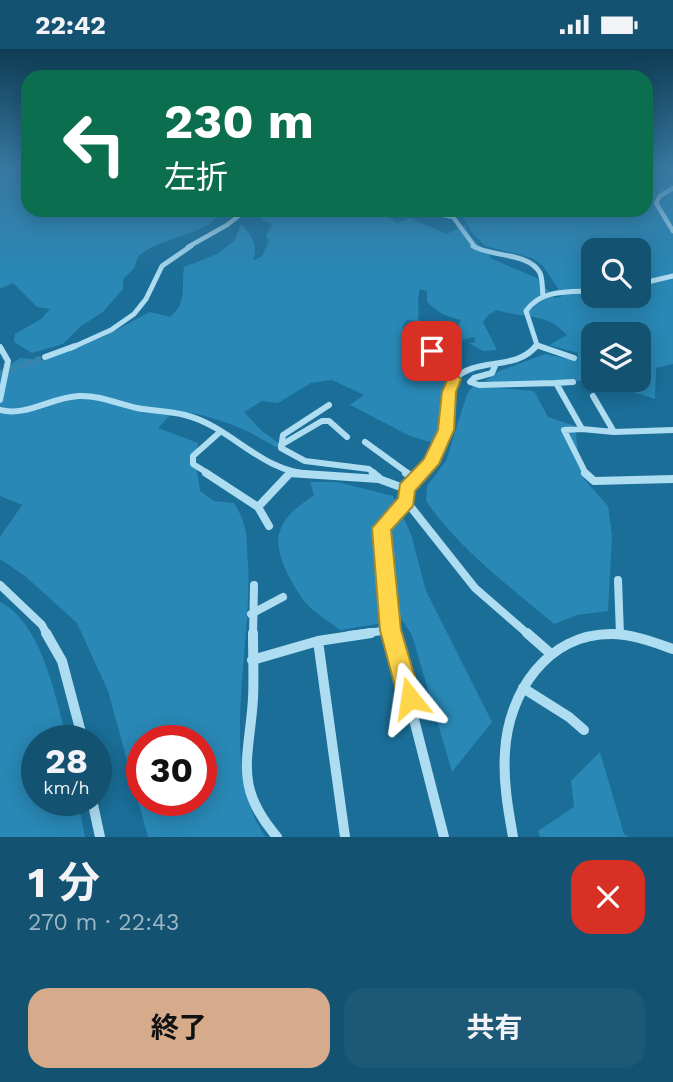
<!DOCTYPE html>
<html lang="ja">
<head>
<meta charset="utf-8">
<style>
  :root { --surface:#145272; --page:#1d5877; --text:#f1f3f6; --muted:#9db6c4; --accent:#d6ab8b }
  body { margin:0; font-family:"Work Sans","Noto Sans JP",sans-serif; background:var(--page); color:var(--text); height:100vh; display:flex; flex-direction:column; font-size:26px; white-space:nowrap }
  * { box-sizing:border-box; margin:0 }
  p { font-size:23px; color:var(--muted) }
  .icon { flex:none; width:38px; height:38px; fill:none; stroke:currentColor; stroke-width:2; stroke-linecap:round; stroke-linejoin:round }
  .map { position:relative; height:788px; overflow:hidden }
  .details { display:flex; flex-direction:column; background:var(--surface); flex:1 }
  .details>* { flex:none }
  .top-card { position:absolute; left:21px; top:21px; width:632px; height:147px; border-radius:21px; box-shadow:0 4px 18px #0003; background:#0b6e4f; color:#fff; overflow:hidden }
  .fabs { position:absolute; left:581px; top:189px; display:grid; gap:14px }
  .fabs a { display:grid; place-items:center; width:70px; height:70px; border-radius:14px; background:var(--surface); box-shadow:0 4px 18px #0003; font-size:35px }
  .speed { position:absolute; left:21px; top:676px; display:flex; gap:14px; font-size:35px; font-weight:700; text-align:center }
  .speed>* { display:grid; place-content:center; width:91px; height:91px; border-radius:50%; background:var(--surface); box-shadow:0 4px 18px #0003; line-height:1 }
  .speed small { font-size:18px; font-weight:400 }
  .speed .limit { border:10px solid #d22; background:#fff; color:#111 }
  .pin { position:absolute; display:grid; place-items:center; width:60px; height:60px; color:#fff; margin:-30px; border-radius:14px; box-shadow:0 4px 10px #0006 }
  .me { position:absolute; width:77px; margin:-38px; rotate:345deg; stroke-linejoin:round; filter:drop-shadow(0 0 5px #0008) }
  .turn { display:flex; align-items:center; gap:24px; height:147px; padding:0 28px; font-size:32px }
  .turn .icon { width:91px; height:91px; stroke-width:2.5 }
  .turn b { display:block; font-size:49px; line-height:60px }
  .round { display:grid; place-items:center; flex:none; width:74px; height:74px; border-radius:21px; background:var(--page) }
  .overview { display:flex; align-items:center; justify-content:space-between; height:119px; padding:0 28px }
  h1 { font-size:42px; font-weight:700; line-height:52px }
  .action { display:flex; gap:14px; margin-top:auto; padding:14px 28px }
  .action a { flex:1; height:80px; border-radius:21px; background:var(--accent); color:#111; font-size:28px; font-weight:700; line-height:80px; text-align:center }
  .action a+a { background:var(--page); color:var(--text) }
  .status { display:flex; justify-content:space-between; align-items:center; height:49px; padding:0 35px; background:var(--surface); direction:ltr }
  .status svg { height:19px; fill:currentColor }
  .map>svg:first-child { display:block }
  .green { fill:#2988b5; fill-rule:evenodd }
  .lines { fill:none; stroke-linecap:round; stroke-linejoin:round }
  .street-tunnel { stroke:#3c84a7; stroke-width:6; stroke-dasharray:6 3.5; stroke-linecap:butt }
  .street-far4 { stroke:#aedcf1; stroke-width:4.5 }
  .street-far3 { stroke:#aedcf1; stroke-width:5 }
  .street-far2 { stroke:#aedcf1; stroke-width:6 }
  .street-far1 { stroke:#aedcf1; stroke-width:8 }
  .street { stroke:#aedcf1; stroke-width:10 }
  .route { fill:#ffd54a; stroke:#a68a30; stroke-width:2 }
</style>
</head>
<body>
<div class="status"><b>22:42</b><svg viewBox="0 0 49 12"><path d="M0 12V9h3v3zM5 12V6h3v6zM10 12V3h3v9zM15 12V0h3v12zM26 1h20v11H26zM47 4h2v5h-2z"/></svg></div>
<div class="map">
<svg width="673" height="788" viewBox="0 0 673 788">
  <rect width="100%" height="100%" fill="#1a6e98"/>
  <path class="green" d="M0,118h28v43h190l2,5c-22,22 -54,21 -79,39 -6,5 -4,8 -7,14 -2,4 -8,7 -11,12v9l-20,23 -22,14 -18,18 -31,9 -18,-11 1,-8 26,-15 9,-10 -13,-2 -24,-24 -13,6z
    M646,118h27v197l-17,4 -1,31 -59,-19 -91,4 -20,-3 14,-10 46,-17 32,7 1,-8 -29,-8 18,-10c-22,-24 -43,-16 -70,-25l-9,5 -5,7 14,28 -14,1 -14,-8 7,-1 -2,-5 -11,3 -8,-6 6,-14c-15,-3 -24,-8 -34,-18v-11l-7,-2c-4,12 0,20 -2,32l-11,-1 -5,8 10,5 2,12 10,6 10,17 24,16 -13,26 2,24 -10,10 -27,-8 -60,-31 14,-10 -32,-15 -21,3 -33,20 -16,-2 -18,11 18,19 32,23c-17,-5 -30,-14 -45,-22 -24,-11 -49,-19 -75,-21l-16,17 40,15 -2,22 4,26 14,10 20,2c15,25 12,33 14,61 5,81 -31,207 18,273h-118l-40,-146 -31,-68 -52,-47 -25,-17v-22l22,-32 -22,-9v-123l20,-15 25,2 56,-22 49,-26 20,5c18,-15 11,-30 14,-50l33,-13 18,-14 6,-16c10,10 18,22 12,37l9,-5 7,-15 -3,-5 6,-12 -8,-2 -10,-12h124l-3,5 11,1 11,7 13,-5 37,16 19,-10c4,18 17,21 26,35l45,19 18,20 8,-2 -20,-30 -11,-8 -47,-12 -14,-14 -7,-14 -20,-8h202zM593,201h46v46h-46zM593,285h46v46h-46zM142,691h59v60h-59z
    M473,337l61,5 14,26 27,9 4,35 5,18 24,27 4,29 -4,76 -31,4 -23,9c-45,-38 -94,-74 -128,-123l1,-15 19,-25 21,-67z
    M310,433h27l56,14 18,38 15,57 66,131 -40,50 -40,-137 -10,-15 -62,10c-10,-8 -26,-17 -35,-28 -12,-16 -33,-51 -25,-71 5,-17 21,-26 34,-36z
    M0,553c42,21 56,96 67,138h-30v60h41l7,37h-85z
    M600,703l24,82 5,3h-89l-2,-6 36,-24 -3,-26z"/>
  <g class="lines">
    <path class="street-tunnel" d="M0,325l45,-17"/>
    <path class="street-far4" d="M673,139l-13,8 -4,7 17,28
      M420,161l33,7 22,30
      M188,198l39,-22 19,-15"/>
    <path class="street-far3" d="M473,197c17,11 56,6 67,27 3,7 2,16 3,23
      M639,235l34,-8
      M434,283l13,4 4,5 -12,7
      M537,296l7,3
      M71,299l40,-18 23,-16 12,-15 16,-33 29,-20
      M535,299l2,-3 -11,-34c15,-22 43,-19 67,-20"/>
    <path class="street-far2" d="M442,297l-10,5 -1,5 9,13 14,10
      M539,297l35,12
      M0,298l8,14 -8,39
      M45,308l30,-11
      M495,317l-3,7 -18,5 -4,4 9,3 77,-2 26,46 32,3 59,-2
      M556,334l17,-1
      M593,347l21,36
      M329,356l-46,30 -2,13 24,13 64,8 6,5
      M0,361c26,7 52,-13 79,-14 21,-1 38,8 58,12 16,3 32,3 48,7 47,12 74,56 125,59
      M582,380l-18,1 22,44
      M365,393l44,32
      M281,396l41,-24h7l18,16
      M209,425l-16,-10v-8l27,-24
      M420,425c11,-12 21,-25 26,-41 4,-16 -4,-39 8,-53 21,-24 61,-8 82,-34"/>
    <path class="street-far1" d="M206,424l52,34 11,19
      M289,424l90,6 27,10
      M373,424l6,5
      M406,424l9,6
      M422,424l-16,16v12l69,87 54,47
      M585,424l9,8 79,-2
      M258,458l32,-34
      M618,531l2,55
      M0,536l42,40 5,10
      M251,565l32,-17
      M391,581l-9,-102 24,-27
      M253,586l1,-50
      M349,586l42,-5 1,5
      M599,586h22"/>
    <path class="street" d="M46,584l16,28 21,79
      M253,584c0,22 1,44 0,66 -4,60 -20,87 24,138
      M392,584l52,204
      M527,584l24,21
      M252,611l66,-19
      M523,639l46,29 15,13
      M92,751l8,37
      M345,788l-27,-196 53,-8
      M513,788c-5,-28 -10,-56 -8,-85 3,-59 42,-118 106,-118 21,0 42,8 62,15"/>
  </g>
  <linearGradient id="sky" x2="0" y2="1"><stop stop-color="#0e3c54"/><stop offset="0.52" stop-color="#3879a2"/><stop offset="1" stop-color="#3879a2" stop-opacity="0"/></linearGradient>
  <rect width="673" height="229" fill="url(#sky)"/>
  <path class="route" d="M432,297l5,2 2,10 22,21 -5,13 -2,38 -15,34 -24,27 -2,15 -22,24 10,100 20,68 -3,8 -8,3 -9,-3 -3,-8 -18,-68 -8,-102 26,-30 2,-14 24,-25 14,-29 4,-38 5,-12 -22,-21 1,-8z"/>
</svg>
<div class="fabs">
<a><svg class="icon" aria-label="search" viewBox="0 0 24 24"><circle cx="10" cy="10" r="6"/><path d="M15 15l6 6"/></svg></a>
<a><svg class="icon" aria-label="layers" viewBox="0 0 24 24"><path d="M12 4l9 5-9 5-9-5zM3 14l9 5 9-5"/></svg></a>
</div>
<div class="speed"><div>28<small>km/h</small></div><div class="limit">30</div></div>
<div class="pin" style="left:432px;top:302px;background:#d93025"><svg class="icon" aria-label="arrive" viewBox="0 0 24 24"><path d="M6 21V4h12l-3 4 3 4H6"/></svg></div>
<svg class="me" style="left:410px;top:649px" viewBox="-20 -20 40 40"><path d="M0-17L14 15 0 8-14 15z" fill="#ffd54a" stroke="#fff" stroke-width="4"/></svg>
<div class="top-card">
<div class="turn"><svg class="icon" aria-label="left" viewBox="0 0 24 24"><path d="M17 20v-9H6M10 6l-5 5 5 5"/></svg><div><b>230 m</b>左折</div></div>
</div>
</div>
<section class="details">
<div class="overview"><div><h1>1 分</h1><p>270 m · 22:43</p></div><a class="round" style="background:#d93025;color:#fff"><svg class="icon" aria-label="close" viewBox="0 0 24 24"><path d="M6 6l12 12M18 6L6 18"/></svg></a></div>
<div class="action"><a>終了</a><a>共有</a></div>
</section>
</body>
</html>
